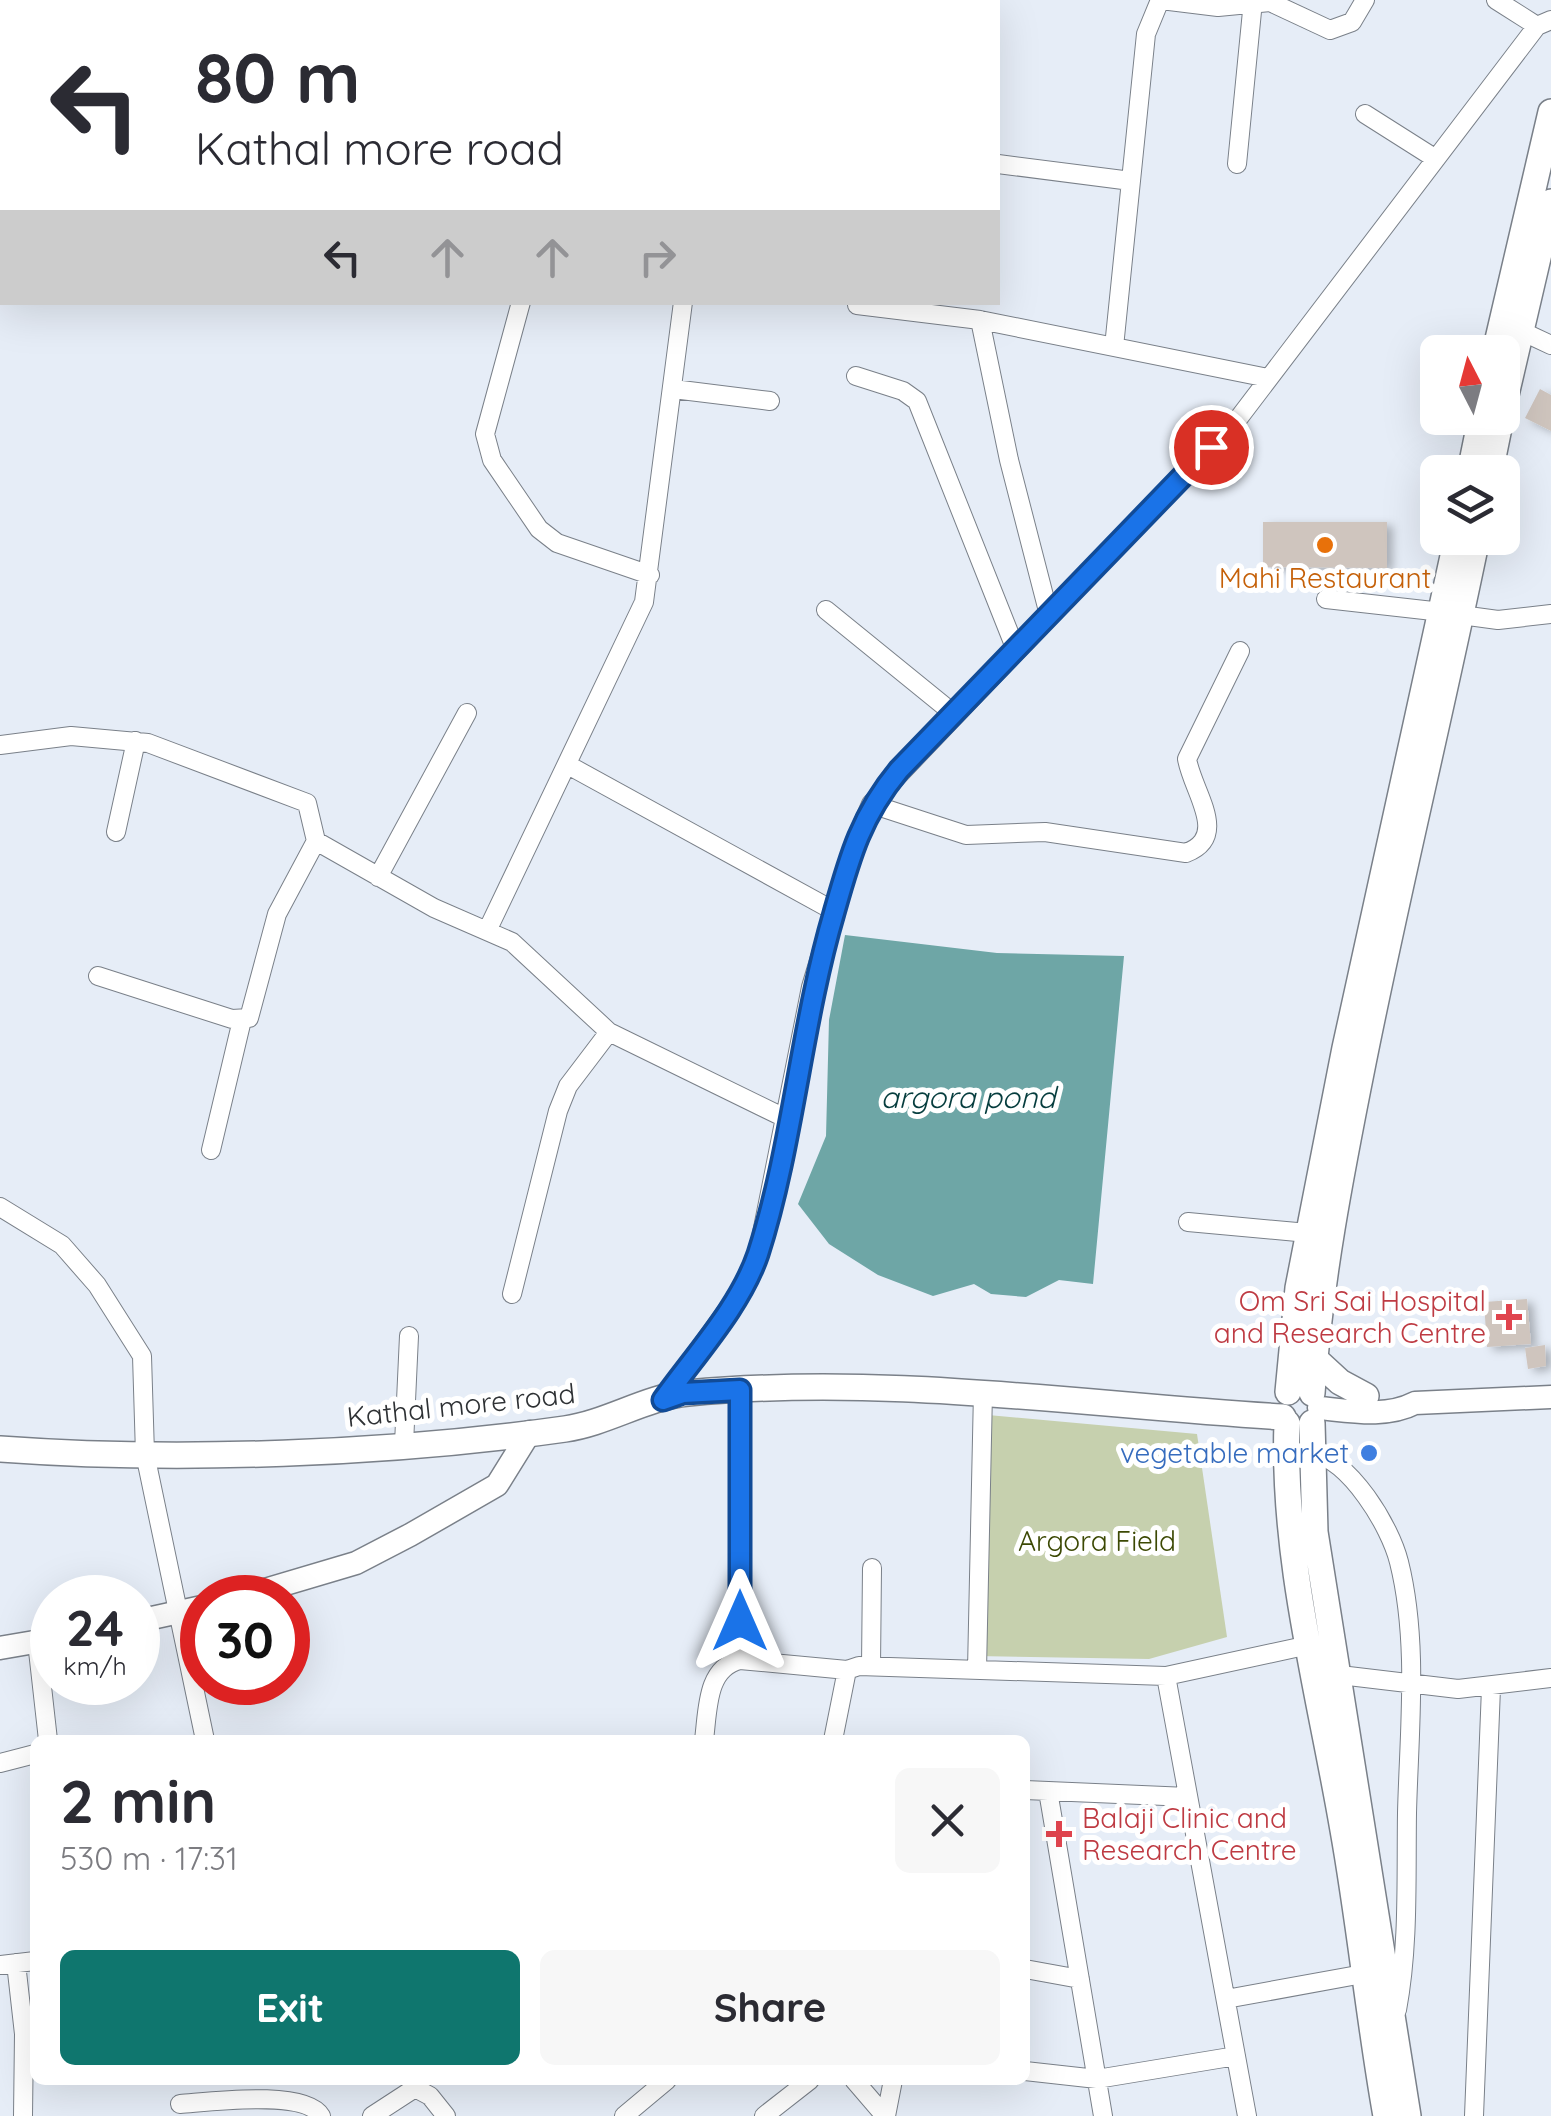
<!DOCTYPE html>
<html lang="en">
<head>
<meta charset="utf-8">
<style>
  :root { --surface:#fff; --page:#f7f7f7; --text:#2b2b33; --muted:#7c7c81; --accent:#0f766e }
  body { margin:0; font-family:Quicksand,sans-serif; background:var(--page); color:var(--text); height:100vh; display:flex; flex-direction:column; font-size:38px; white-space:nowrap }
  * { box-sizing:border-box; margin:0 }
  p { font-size:32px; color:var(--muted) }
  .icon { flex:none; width:55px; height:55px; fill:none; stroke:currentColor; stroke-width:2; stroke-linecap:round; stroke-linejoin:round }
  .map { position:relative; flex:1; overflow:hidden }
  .sheet { position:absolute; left:30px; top:1735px; width:1000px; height:350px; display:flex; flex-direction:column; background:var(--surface); border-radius:15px; box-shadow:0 10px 40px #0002 }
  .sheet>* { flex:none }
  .top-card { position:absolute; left:0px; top:0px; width:1000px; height:305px; box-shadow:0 10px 40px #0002; background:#fff; color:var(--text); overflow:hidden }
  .needle { width:65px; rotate:354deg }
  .buttons { position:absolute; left:1420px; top:335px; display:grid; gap:20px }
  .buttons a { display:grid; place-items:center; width:100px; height:100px; border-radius:15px; background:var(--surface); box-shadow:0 10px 40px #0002; font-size:50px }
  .speed { position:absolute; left:30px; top:1575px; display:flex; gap:20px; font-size:50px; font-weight:700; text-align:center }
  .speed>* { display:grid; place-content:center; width:130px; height:130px; border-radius:50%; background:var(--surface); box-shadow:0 10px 40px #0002; line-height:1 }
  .speed small { font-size:25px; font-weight:400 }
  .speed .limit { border:15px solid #d22; background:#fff; color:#111 }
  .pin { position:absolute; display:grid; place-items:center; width:85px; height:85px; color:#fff; margin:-42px; border:5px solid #fff; border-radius:50%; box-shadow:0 2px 10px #0007 }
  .me { position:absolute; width:110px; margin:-55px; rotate:0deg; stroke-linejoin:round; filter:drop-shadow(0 0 8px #0008) }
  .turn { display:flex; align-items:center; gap:35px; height:210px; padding:0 30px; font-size:45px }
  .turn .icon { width:130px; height:130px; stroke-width:2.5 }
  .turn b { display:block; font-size:70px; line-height:85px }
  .lanes { display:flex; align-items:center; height:95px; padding:0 30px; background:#0003; justify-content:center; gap:50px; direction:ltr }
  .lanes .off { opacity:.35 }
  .round { display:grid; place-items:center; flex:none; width:105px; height:105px; border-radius:15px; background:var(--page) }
  .overview { display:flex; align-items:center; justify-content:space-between; height:170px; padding:0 30px }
  h1 { font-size:60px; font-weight:700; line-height:75px }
  .button { display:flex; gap:20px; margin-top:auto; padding:20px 30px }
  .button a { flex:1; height:115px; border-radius:15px; background:var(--accent); color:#fff; font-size:40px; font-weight:700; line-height:115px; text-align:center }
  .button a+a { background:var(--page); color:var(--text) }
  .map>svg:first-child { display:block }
  .green { fill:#c6d0ae }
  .water { fill:#6ea6a6 }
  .building { fill:#cfc5be; filter:url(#shadow) }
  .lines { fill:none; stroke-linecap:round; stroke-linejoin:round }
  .minor-casing { stroke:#7a8089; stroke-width:20 }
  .tertiary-casing { stroke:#7a8089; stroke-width:25 }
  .secondary-casing { stroke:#7a8089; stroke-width:28 }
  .minor { stroke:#fff; stroke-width:18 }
  .tertiary { stroke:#fff; stroke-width:22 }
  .secondary { stroke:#fff; stroke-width:25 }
  .route-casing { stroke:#114b97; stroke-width:25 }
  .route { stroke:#1a73e8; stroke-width:18 }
  .food-dot { fill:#e8710a; stroke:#fff; stroke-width:4 }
  .health-dot { fill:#e0444e; stroke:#fff; stroke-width:4 }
  .shop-dot { fill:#3f7fe0; stroke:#fff; stroke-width:4 }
  .labels { text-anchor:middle; stroke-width:10; stroke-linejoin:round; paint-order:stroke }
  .food-label { font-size:28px; fill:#c56008; stroke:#fff }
  .health-label { font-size:28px; fill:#be3a42; stroke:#fff; text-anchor:end }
  .street-label { font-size:28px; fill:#2e3134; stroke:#fff }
  .shop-label { font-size:28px; fill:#366cbe; stroke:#fff; text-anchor:end }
  .park-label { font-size:28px; fill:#3c4904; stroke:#fff }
  .water-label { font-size:30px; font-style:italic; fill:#063d3e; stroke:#fff }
</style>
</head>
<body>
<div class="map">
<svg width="1551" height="2116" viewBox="0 0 1551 2116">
  <defs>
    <filter id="shadow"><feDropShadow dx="6" dy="3.5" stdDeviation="5" flood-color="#0004"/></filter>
  </defs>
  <rect width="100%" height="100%" fill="#e6edf7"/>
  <path class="green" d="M988,1415l209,19 30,203 -78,22 -174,-3z"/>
  <path class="water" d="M845,935l152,18 127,3 -31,328 -34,-4 -33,17 -35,-3 -17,-10 -41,12 -55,-21 -49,-31 -31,-40 28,-68 3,-116z"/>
  <path class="building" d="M1540,389l11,6v36l-26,-13z
    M1263,522h124v46l-124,-1z
    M1527,1299l4,45 -44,3 -3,-45z
    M1545,1345l1,21 -18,3 -3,-21z"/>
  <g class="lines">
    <g class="minor-casing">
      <path id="minor" d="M792,0v2
        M1161,0l57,7 52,-5 60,28 22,-8 13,-22
        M1496,0l41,26
        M415,2l1,-2
        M612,2l1,-2
        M748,2v-2
        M0,7l2,-7
        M1365,114l71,45
        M998,164l133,17
        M1237,164l16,-163
        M521,302l-36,132 7,26 47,69 18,14 93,32
        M857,305l123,15 288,58
        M980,320l29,140 40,155
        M1519,330l32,15
        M1114,347l32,-313 14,-34
        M856,376l47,15 14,10 99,249
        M673,389l97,12
        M1326,599l116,13
        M826,610l128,104
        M1461,615l37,5 53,-6
        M0,745l71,-9 77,7 159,60 9,38 118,67 78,34 97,90 178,87
        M568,765l266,146
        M871,804l95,31 79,-3 141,21c44,-17 7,-60 1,-94l53,-108
        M116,832l20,-91
        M378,877l89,-164
        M487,931l157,-329 39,-300
        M98,976l134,43 17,-1 28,-104 39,-73
        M211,1150l31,-130
        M0,1207l62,38 35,40 45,71 3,98 60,286
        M1188,1222l120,11
        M512,1294l46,-183 10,-25 41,-54
        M740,1390v270
        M663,1399l72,-100 22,-41 54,-271 44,-146 16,-37 367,-385 299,-393 14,-6
        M404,1444l5,-108
        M1312,1453c38,7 78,73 87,109 20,80 10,169 8,251 -1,65 2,133 -10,197
        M37,1642l11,98
        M871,1666l1,-98
        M977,1670l6,-278
        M1340,1675l118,14 93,-11
        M1166,1676l81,440
        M704,1740c4,-30 2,-72 36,-80l107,10
        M833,1740l14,-70 12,-4 307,10 143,-31
        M0,1763l35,-9
        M1025,1790l163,7
        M1048,1791l55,325
        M16,1963l8,71 -1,82
        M0,1965l35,-4
        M1025,1969l55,10
        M1226,1999l137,-25
        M1025,2071l72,8 139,-23
        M854,2080l31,36
        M180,2104c29,-2 125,-15 141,12
        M372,2116l43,-28 15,8 16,20
        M624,2116l43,-36
        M764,2116l46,-36
        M886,2116l7,-36
        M1474,2116l17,-428"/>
    </g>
    <g class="tertiary-casing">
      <path id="tertiary" d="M1319,1408c32,3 67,10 96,-5l136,-6
        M238,1598l118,-35 54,-28 87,-50 33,-53
        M138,1621l64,-14
        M0,1648l52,-9"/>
    </g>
    <g class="secondary-casing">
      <path id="secondary" d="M1495,352l56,-240
        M1502,412l49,-210
        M1470,472l11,-54
        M1490,472l11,-54
        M1315,1359l25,23 26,14
        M1288,1392l10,-104 47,-240 112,-510
        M1312,1393c8,-112 29,-220 51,-330 35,-175 78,-350 114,-525
        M1287,1423c-5,137 33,272 56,407 17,95 26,191 43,286
        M1312,1423l3,109 93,584
        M0,1449c177,13 389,5 565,-20 42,-6 81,-32 123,-36 199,-19 396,12 595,24"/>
    </g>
    <use href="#minor" class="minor"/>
    <use href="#tertiary" class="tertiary"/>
    <use href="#secondary" class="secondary"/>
  </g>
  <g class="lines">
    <g class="route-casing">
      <path id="route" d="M740,1621v-231l-57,3 -20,7c32,-45 77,-93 95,-146 35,-109 43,-229 76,-341 16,-57 27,-97 65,-143l312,-323"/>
    </g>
    <use href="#route" class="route"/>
  </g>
  <circle class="food-dot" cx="1325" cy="545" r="10"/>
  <g class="health-dot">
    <path d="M1504 1302h10v10h10v10h-10v10h-10v-10h-10v-10h10z"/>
    <path d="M1054 1819h10v10h10v10h-10v10h-10v-10h-10v-10h10z"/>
  </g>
  <circle class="shop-dot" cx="1369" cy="1453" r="10"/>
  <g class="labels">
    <g class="food-label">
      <text x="1325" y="588">Mahi Restaurant</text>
    </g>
    <g class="health-label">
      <text x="1486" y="1311">Om Sri Sai Hospital<tspan x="1486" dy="32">and Research Centre</tspan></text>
      <text x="1082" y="1828" text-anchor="start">Balaji Clinic and<tspan x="1082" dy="32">Research Centre</tspan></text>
    </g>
    <g class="street-label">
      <text transform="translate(461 1405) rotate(-6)" y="10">Kathal more road</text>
    </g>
    <g class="shop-label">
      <text x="1349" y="1463">vegetable market</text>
    </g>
    <g class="park-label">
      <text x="1097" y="1551">Argora Field</text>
    </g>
    <g class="water-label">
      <text x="968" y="1108">argora pond</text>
    </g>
  </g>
</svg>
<div class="buttons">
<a><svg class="needle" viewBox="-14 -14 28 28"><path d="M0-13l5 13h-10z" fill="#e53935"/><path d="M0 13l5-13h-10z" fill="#7c7c81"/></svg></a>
<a><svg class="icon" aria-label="layers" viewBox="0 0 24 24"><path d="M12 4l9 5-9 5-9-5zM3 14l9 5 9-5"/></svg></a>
</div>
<div class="speed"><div>24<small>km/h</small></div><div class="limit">30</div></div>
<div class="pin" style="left:1211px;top:447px;background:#d93025"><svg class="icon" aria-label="arrive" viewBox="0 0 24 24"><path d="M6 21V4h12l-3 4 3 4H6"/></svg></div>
<svg class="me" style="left:740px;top:1621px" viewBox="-20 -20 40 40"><path d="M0-17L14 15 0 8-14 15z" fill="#1a73e8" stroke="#fff" stroke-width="4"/></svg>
<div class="top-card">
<div class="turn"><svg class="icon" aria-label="left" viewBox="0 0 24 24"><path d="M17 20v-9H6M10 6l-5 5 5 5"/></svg><div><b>80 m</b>Kathal more road</div></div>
<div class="lanes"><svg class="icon" aria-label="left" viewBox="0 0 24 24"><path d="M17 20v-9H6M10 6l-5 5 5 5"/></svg><svg class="icon off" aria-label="ahead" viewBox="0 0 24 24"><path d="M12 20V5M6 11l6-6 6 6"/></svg><svg class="icon off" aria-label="ahead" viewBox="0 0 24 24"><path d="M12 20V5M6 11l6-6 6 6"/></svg><svg class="icon off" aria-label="right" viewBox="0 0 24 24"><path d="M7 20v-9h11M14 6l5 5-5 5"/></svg></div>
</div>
<section class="sheet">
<div class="overview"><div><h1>2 min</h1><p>530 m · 17:31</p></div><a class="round"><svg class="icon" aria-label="close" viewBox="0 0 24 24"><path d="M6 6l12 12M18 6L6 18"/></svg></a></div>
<div class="button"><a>Exit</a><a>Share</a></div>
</section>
</div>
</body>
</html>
